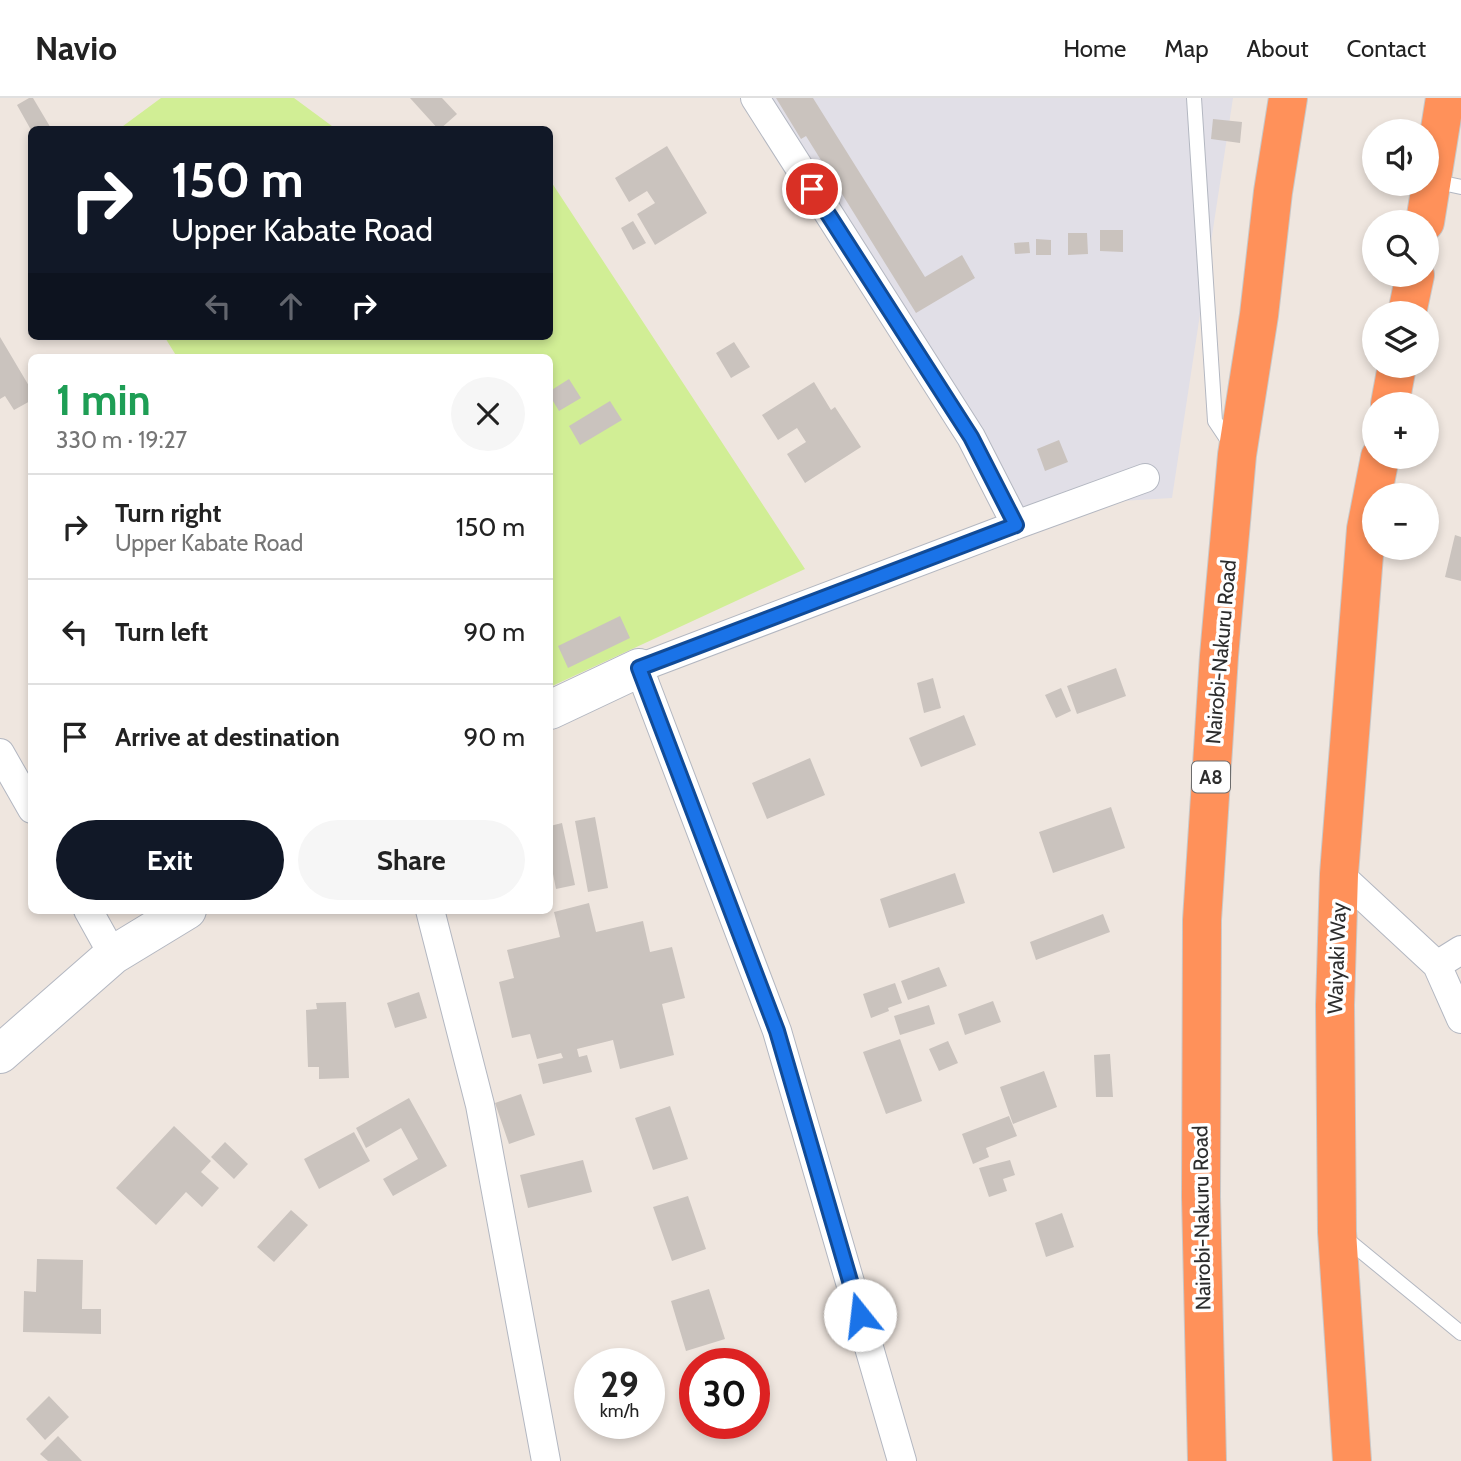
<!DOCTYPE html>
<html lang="en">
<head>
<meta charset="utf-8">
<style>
  :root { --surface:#fff; --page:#f6f6f6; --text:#222; --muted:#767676; --line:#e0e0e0; --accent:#111827 }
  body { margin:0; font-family:Cabin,sans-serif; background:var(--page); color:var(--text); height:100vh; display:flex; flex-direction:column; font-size:26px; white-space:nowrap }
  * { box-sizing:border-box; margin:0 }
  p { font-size:23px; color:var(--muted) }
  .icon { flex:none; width:38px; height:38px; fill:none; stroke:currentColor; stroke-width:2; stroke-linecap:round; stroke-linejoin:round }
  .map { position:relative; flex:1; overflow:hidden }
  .side { position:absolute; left:28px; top:256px; width:525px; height:560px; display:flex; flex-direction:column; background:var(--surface); border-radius:10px; box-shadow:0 4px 10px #0003 }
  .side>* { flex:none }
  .hud { position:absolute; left:28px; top:28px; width:525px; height:214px; border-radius:10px; box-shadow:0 4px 10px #0003; background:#111827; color:#fff; overflow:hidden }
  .fabs { position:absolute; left:1362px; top:21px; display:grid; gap:14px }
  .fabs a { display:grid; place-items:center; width:77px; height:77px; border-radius:50%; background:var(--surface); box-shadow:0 4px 10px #0003; font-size:35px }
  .speed { position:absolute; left:574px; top:1250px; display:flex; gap:14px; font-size:35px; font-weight:700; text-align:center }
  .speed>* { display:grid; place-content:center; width:91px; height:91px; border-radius:50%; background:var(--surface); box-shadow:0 4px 10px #0003; line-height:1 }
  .speed small { font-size:18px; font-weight:400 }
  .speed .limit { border:10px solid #d22; background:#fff; color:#111 }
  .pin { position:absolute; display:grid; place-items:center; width:60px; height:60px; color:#fff; margin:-30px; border:4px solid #fff; border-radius:50%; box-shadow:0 2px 7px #0007 }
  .me { position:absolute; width:77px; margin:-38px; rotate:344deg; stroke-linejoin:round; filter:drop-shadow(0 0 5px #0008) }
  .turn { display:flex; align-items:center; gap:24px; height:147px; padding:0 28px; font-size:32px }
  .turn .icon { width:91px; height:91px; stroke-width:2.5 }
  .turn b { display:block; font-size:49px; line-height:60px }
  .lanes { display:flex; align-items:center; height:66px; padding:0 28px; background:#0003; justify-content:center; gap:35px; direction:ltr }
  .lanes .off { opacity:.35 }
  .round { display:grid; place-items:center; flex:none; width:74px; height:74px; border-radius:37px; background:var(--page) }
  .headline { display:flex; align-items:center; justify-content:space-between; height:119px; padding:0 28px }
  h1 { font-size:42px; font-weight:700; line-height:52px; color:#1e9e55 }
  .action { display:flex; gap:14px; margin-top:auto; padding:14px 28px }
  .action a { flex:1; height:80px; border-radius:42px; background:var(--accent); color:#fff; font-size:28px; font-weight:700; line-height:80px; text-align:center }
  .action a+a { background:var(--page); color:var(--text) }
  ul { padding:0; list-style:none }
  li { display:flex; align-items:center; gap:21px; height:105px; padding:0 28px; border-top:2px solid var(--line) }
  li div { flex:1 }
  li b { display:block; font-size:26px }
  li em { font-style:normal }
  header { display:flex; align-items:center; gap:42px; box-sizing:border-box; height:98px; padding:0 35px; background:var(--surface); border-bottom:2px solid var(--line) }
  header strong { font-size:33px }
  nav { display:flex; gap:38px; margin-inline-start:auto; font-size:24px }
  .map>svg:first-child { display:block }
  .industrial { fill:#e1dfe7 }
  .pitch { fill:#d1ee95 }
  .building { fill:#cac3be }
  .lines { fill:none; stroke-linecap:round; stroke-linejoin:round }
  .lane-casing { stroke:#b3b7c1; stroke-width:16 }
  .street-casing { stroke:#b3b7c1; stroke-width:30 }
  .secondary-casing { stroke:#b3b7c1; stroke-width:40 }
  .highway-casing { stroke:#c8c8c8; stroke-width:40 }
  .lane { stroke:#fff; stroke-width:14 }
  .street { stroke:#fff; stroke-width:28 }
  .secondary { stroke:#fff; stroke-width:38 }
  .highway { stroke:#ff915a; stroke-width:38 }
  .route-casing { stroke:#114b97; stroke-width:18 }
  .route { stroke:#1a73e8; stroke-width:12 }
  .labels { text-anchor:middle; stroke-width:7; stroke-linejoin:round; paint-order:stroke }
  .shield { fill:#fff; stroke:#6c6c6c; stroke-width:2 }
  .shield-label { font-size:19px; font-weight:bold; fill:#2d2d2d }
  .street-label { font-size:21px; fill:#2d2d2d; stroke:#fff }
</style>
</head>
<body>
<header>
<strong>Navio</strong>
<nav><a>Home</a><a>Map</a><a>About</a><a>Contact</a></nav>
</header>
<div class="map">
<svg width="1461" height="1363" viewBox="0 0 1461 1363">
  <rect width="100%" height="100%" fill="#efe6df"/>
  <path class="industrial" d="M764,0h469l-61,400 -153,9z"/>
  <path class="pitch" d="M161,0h133l42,31h-217z
    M550,82l255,389 -255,118v-330h-373l-13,-21h386z"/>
  <path class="building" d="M29,0h4l19,32h-21l-14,-25z
    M410,0h32l15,16 -18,16z
    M776,0h37l112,179 37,-22 13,23 -59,35 -110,-177 -5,3z
    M1213,21l29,3 -2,21 -29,-4z
    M667,48l40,67 -52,32 -18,-31 18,-11 -8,-12 -18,11 -14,-24z
    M633,123l13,22 -13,7 -12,-22z
    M1100,132h23v22l-23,-1z
    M1068,135h19l1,21 -20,1z
    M1036,141l15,1v15h-15z
    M1029,144l1,11 -15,1 -1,-11z
    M0,239l32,54v9l-18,10 -9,-14 -5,3z
    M734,244l16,25 -19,11 -15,-25z
    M569,281l12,19 -22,13 -9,-15v-5z
    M814,284l17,28 4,-3 26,40 -56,36 -18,-29 19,-12 -9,-14 -19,12 -16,-25z
    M610,303l12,19 -42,25 -11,-19z
    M1059,342l9,22 -23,9 -8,-22z
    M1455,437l6,2v44l-16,-4z
    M620,518l10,22 -62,30 -10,-22z
    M1116,570l10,28 -49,18 -10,-28z
    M933,580l8,30 -17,5 -7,-30z
    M1061,590l10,23 -15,7 -11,-23z
    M964,617l12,30 -55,22 -12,-29z
    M810,660l15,37 -58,24 -15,-36z
    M1111,709l14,41 -72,25 -14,-41z
    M595,719l13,71 -20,4 -13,-71z
    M562,725l13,62 -19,4 -6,-30v-33z
    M955,775l10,30 -76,25 -9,-29z
    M589,805l7,29 47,-11 7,31 22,-5 13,51 -23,6 12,51 -54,14 -7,-29 -36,9 2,8 8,-2 5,17 -49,12 -5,-20 25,-6 -2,-5 -24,6 -7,-25 -18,4 -13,-56 15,-4 -7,-28 53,-13 -6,-25z
    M1103,816l7,18 -74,28 -6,-18z
    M939,869l8,19 -39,14 -7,-19z
    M895,885l7,20 -14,5 1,3 -18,7 -8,-24z
    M419,894l8,26 -32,10 -8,-25z
    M993,903l8,21 -36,13 -7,-21z
    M346,904l3,76 -30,1v-12h-11l-2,-57 11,-1 -1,-6z
    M929,907l6,19 -35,11 -6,-19z
    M900,941l22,62 -36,13 -23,-62z
    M948,943l10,22 -19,8 -10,-22z
    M1110,956l3,43h-17l-2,-42z
    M1044,973l13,36 -44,17 -13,-37z
    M521,996l14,41 -26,9 -14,-41z
    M409,1000l38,68 -54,30 -10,-17 35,-20 -17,-31 -35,20 -10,-20z
    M670,1008l18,53 -35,11 -18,-52z
    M1009,1018l8,20 -31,12 3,9 -16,7 -11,-30z
    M174,1028l37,35 -10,11 18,16 -17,19 -16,-15 -30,33 -40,-37z
    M354,1034l16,29 -51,28 -15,-30z
    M225,1044l23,22 -14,15 -23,-22z
    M583,1062l9,32 -64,16 -8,-33z
    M1010,1062l5,15 -12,4 4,12 -18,6 -10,-29z
    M688,1098l18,53 -34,12 -19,-54z
    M291,1112l17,15 -34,37 -17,-15z
    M1062,1115l12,34 -28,10 -11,-34z
    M37,1161l46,1 -1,49h19v25l-78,-2 1,-41 12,1z
    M709,1191l16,50 -39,12 -15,-50z
    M49,1298l20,21 -24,23 -19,-21z
    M58,1338l24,25h-34l-8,-7z"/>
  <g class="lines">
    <g class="lane-casing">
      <path id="lane" d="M1194,0l21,323 16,24
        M1433,83l28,6
        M1344,1139l117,96"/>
    </g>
    <g class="street-casing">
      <path id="street" d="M755,0l216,339 45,88
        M0,655l32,56
        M1339,776l98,91 24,-15
        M88,812l25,45
        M430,812l50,195 66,356
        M1437,867l24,54
        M902,1363l-125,-430 -138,-363 377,-143 129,-47"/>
    </g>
    <g class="secondary-casing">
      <path id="secondary" d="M550,612l89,-42
        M0,956l113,-99 74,-45"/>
    </g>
    <g class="highway-casing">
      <path id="highway" d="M1425,124l20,-124
        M1407,215l8,-38
        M1390,306l7,-38
        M1207,1363l-6,-264 1,-277 17,-264 18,-201 22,-140 14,-123 15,-94
        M1352,1363l-15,-229 -2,-227 4,-131 27,-345 14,-72"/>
    </g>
    <use href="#lane" class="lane"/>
    <use href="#street" class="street"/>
    <use href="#secondary" class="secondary"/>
    <use href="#highway" class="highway"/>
  </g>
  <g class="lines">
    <g class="route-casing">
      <path id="route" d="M812,91l159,248 45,88 -377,143 138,363 83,284"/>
    </g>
    <use href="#route" class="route"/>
  </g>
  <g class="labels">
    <rect class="shield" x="1192" y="663.5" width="38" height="31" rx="5"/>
    <g class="shield-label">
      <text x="1211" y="686">A8</text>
    </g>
    <g class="street-label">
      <text transform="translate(1221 554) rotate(-85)" y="7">Nairobi-Nakuru Road</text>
      <text transform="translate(1337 860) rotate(-88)" y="7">Waiyaki Way</text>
      <text transform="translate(1202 1120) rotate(-91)" y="7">Nairobi-Nakuru Road</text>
    </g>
  </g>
</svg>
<div class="fabs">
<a><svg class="icon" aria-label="sound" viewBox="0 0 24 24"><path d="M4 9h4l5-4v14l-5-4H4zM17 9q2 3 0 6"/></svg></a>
<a><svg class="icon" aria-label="search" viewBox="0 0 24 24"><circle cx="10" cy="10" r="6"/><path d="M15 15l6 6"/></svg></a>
<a><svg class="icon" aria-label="layers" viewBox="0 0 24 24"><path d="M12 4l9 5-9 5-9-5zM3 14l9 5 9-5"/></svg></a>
<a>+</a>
<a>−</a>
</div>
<div class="speed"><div>29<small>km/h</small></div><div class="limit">30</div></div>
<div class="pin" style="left:812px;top:91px;background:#d93025"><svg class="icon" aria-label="arrive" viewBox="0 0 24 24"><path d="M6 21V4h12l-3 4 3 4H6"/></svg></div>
<svg class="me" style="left:860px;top:1217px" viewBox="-20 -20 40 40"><circle r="19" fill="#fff"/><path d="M0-13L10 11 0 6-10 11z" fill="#1a73e8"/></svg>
<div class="hud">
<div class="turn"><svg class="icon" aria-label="right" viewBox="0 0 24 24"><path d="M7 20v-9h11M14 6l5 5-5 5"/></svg><div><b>150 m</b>Upper Kabate Road</div></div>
<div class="lanes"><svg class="icon off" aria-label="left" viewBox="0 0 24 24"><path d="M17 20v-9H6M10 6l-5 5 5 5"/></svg><svg class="icon off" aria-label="ahead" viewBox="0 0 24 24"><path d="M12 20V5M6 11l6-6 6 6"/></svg><svg class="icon" aria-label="right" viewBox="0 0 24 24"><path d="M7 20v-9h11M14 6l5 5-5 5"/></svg></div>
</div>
<section class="side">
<div class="headline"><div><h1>1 min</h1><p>330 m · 19:27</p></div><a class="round"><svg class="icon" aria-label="close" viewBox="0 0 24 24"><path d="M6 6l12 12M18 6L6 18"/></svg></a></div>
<ul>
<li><svg class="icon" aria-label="right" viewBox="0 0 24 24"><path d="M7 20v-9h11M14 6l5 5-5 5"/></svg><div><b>Turn right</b><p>Upper Kabate Road</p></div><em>150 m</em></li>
<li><svg class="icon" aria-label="left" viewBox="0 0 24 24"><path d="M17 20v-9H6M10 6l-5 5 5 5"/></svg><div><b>Turn left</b></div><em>90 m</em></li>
<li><svg class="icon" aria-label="arrive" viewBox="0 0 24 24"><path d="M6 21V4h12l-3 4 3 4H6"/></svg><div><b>Arrive at destination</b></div><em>90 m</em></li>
</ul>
<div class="action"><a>Exit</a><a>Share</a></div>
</section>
</div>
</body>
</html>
